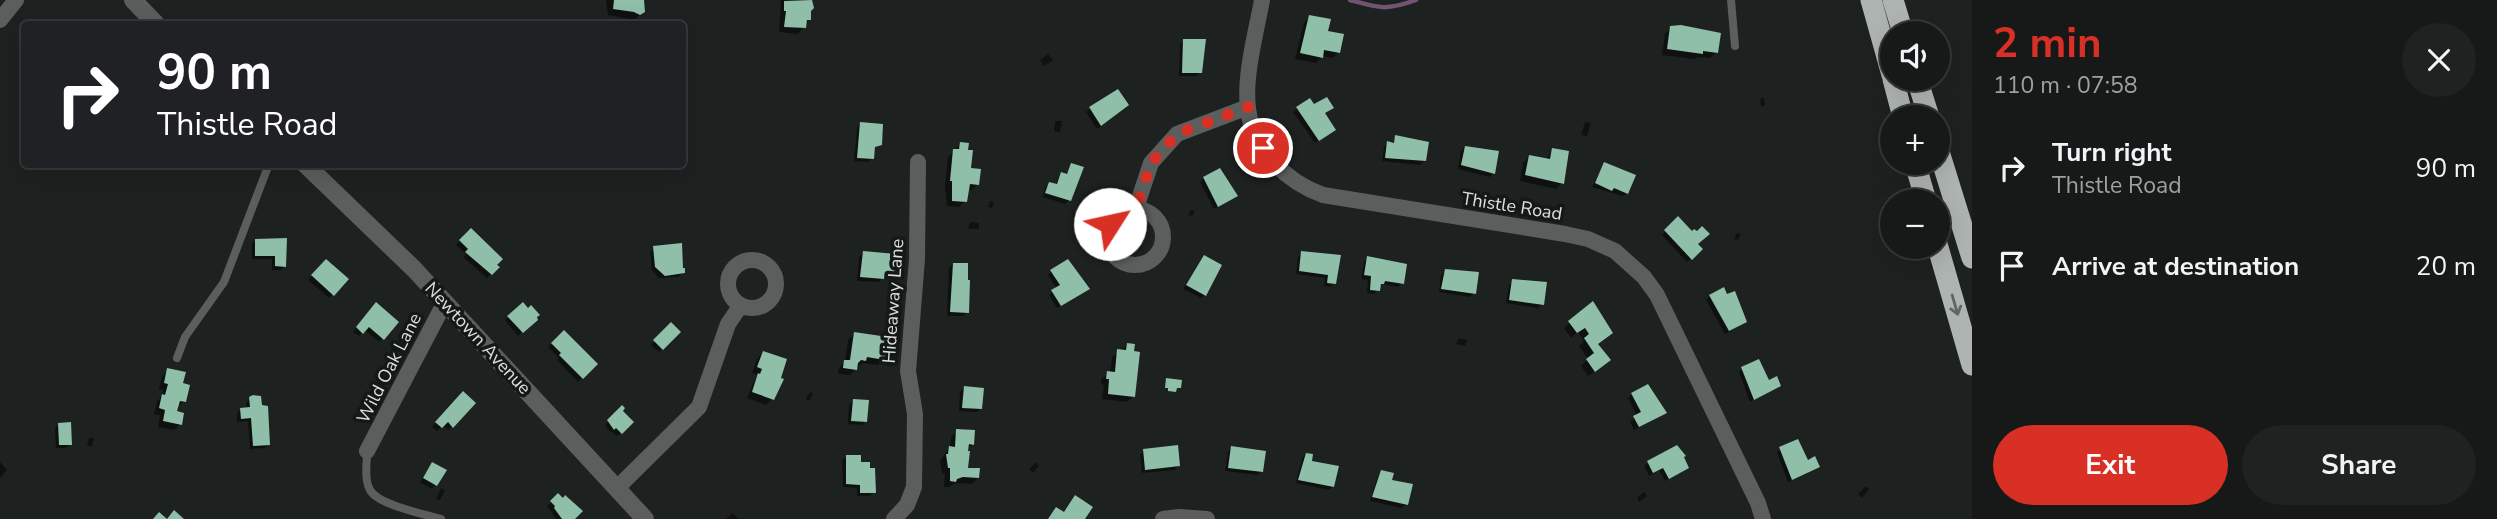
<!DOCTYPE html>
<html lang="en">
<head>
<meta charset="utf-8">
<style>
  :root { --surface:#161917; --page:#1f2220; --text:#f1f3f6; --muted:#9ea0a1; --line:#353836; --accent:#d93025 }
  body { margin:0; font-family:"Nunito Sans",sans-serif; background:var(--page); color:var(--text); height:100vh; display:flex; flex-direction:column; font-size:26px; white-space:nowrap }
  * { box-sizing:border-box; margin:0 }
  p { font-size:23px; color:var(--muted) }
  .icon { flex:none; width:38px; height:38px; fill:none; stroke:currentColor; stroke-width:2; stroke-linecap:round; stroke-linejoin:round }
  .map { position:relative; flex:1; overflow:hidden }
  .panel { display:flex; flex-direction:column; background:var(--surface); width:525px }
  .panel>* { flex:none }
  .banner { position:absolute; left:21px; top:21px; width:665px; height:147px; border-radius:7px; box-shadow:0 7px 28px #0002,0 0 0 2px var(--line); background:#202124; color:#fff; overflow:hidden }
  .controls { position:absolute; left:1880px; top:21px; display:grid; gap:14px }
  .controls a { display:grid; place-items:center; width:70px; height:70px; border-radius:50%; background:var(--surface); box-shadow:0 7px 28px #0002,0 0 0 2px var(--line); font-size:35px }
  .pin { position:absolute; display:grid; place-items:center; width:60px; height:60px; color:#fff; margin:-30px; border:4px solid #fff; border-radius:50%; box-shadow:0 2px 7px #0007 }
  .me { position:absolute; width:77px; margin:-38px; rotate:55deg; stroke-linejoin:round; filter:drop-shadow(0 0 5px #0008) }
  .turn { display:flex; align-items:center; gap:24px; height:147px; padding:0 21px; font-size:32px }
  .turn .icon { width:91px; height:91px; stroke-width:2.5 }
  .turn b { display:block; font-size:49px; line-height:60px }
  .round { display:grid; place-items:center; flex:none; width:74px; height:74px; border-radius:37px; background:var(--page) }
  .head { display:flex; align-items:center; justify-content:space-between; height:119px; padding:0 21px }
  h1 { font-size:42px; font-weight:700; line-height:52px; color:var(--accent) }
  .primary-button { display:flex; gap:14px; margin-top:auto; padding:14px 21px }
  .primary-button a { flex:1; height:80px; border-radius:42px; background:var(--accent); color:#fff; font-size:28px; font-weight:700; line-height:80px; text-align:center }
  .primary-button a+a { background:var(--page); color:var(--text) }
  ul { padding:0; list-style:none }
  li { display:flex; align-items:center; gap:21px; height:98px; padding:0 21px }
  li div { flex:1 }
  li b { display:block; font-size:26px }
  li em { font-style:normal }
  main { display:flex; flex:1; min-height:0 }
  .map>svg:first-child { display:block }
  .shadow { fill:#0007 }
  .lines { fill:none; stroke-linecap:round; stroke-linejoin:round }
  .stream { stroke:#725370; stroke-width:4.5 }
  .building { fill:#8fbea9 }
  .service { stroke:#5b5e5c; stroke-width:8 }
  .minor { stroke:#5b5e5c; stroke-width:16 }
  .tertiary { stroke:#5b5e5c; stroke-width:18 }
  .motorway { stroke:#aeb4b1; stroke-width:21 }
  .oneway { stroke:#616664 }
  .route { stroke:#d93025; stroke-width:12; stroke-dasharray:0 21.6 }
  .labels { text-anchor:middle; stroke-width:7; stroke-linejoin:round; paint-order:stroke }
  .street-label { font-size:18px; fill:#dce0de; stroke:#141816 }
</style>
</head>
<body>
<main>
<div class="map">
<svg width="1972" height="519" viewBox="0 0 1972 519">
  <rect width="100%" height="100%" fill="#1d211f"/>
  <path class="shadow" d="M606,0h36l1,12 -9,8 -26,-5z
    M781,0h31l-2,19 -12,15 -19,-2z
    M1310,17l16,16 13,19 -6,6 -11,-2 -6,7 -21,-4 9,-36z
    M1671,27l45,25 -6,6 -12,-1 -3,2 -33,-4 3,-21z
    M1184,40l16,33 -4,3h-17l1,-32z
    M1048,54l5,6 -9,6 -4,-6z
    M1764,97l1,8 -4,2 -1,-8z
    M1309,100l4,7 15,4 -4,3 6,19 -15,10 -22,-31z
    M1090,109l24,6 1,1 -18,13 -11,-17z
    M1055,121h7l-2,11 -6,-1z
    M1585,122l6,1 -4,13 -6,-1z
    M860,124l20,20 -7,5 -1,9 -4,4 -14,-1 3,-33z
    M1396,137l28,24 -4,4 -38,-4 2,-14 4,-4 4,1z
    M961,144l8,26 9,14 -6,6h-5l-2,11 -6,6 -12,-1 -2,-20 3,-29z
    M1465,147l28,26 -3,4 -32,-8 3,-18z
    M1552,150l10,33 -6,6 -36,-8 3,-18 6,-6 17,3z
    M1604,164l23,29 -4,3 -31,-9z
    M1071,165l-2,35 -4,4 -22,-7 2,-9 4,-4 6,2 3,-8 3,-4 4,2z
    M1204,178l32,18 -22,13 -14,-27z
    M990,201l4,1 -2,6 -4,-1z
    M1191,210l4,1 -3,5 -4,-1z
    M1678,219l23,30 -14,13 -25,-27z
    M970,222l9,1v6h-11z
    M471,230l26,37 -10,11 -24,-21 3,-3 -10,-9z
    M1737,233l4,1 -3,6 -4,-1z
    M256,240h29v26l-4,4h-9v-11h-20v-15z
    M654,248l27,22 2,2 -5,5 -19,1 -7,-8 -2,-18z
    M863,253l29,19 -3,4h-6l-4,6 -22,-1 2,-24z
    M1302,253l37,3 -5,27 -4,4 -6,-1 1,-8 -29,-4 2,-17z
    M1368,258l34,25 -4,4 -16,-3 -8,10 -7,-1 1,-13 -7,-1 3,-17z
    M326,261l20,18 -17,19 -21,-18z
    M953,264l14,48 -4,4h-16l2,-48z
    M1195,270l10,25 -4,3 -18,-9z
    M1052,271l32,21 -27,16 -8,-13 8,-6 -9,-14z
    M1445,271l29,22 -4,4 -31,-5 2,-17z
    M1513,281l29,23 -4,4 -32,-5 3,-18z
    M1710,296l35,26 -20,12 -19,-34z
    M1592,303l4,41 6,22 -14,10 -7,-10 7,-7 -9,-13 5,-5 -6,-9 -7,6 -7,-10z
    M522,304l14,15 -18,17 -13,-16z
    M372,308l25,15 -18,19 -14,-12 -6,6 -6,-4z
    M671,324l8,8 -20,20 -8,-7z
    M564,332l32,32 -18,18 -21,-22 2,-2 -11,-11z
    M854,334l30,25 -6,6 -16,-2 -12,12 -12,-1 1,-6 6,-7 3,-21z
    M1459,338l8,2 -2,6 -9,-2z
    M1127,345l6,51 -6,6 -25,-3 2,-14 -3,-1v-5l9,-6 2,-16z
    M763,353l9,46 -6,6 -19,-7 10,-23 -5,-2 5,-14z
    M1742,369l26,13 11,4 -29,16 -11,-30z
    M168,370l13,15 4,16 -8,6 -2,6 5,11 -6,6 -16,-3 2,-12 -6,-1 3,-12 4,-5 2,-7 -4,-1 3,-13z
    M964,388l16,21 -3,3 -18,-1 1,-19z
    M810,392l3,2 -4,7 -3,-2z
    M463,393l11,11 -26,26 -5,-5 -6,6 -5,-4z
    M1632,394l32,19 -30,17 -4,-8 7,-6 -9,-18z
    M250,399l18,45 -3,4 -15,1 -2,-28 -11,1v-9l4,-4h6l-1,-6z
    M853,401l12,21 -3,3 -14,-1 1,-19z
    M622,408l-2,3 11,11 -14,14 -6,-5 -1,1 -5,-7z
    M59,424l11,20 -4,4h-10l-1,-20z
    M957,431l16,13 -9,8 2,17 12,9 -6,6 -17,-1 -6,4h-5l1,-13 -3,-1 -2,-12 10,-14 1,-10z
    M89,438h5l-2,8h-5z
    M1232,448l29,24 -4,3 -32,-4 3,-19z
    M1780,449l27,13 11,4 -30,16 -11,-29z
    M1143,451l35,15 -3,4 -33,3 -2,-18z
    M1306,454l4,8 23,24 -4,4 -33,-7 6,-25z
    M846,457l14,7 14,28 -4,4h-13v-8l-14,-1 -1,-26z
    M1682,457l5,11 -22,13 -6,-11 -10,6 -5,-10 4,-3z
    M0,462l7,8 -7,8z
    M1036,462l3,4 -6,7 -4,-4z
    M429,468l15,3 -12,18 -12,-7z
    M1382,472l24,32 -4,4 -32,-7 8,-25z
    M1866,486l3,3 -7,9 -4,-4z
    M441,488l4,2 -5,10 -4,-1z
    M1644,492l3,4 -8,6 -2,-4z
    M558,495l15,24h-17l-9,-13z
    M733,513l5,6h-12z"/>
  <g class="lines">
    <path class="stream" d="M1350,0c29,8 36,11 66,0"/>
  </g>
  <path class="building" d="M614,0h30l1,12 -5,3 -6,-3 -21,-3z
    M812,0l2,8 -3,3v9h-4l-1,8 -22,-1 2,-16h-2v-10z
    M1309,15l22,4 -3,12 16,3 -4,19 -16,-3 -1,8 -23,-5z
    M1681,25l40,8 -3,20 -15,-2v3l-36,-5 3,-23z
    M1183,39h23l-4,34h-20z
    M1118,89l11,16 -28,21 -12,-19z
    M1327,97l7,11 -9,5 11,17 -17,11 -23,-34 14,-9 4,6z
    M860,122l23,2 -1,21 -7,2 -1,12 -17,-1z
    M1395,135l34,7 -3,19 -41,-3 2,-17 7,2z
    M960,142l9,1 -1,7h5l-2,18 10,1 -2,16 -9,-1 -3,18 -15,-1v-20h-2l3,-32h6z
    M1465,146l34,5 -4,23 -34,-9z
    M1552,148l17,3 -5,33 -39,-9 4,-20 21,4z
    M1604,162l32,13 -8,19 -14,-6 -2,3 -17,-8z
    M1071,163l13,4 -13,34 -26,-8 4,-11 8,2 4,-12 6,2z
    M1220,168l18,28 -20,11 -15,-30z
    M1678,216l14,15 2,-2 3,2 5,-5 8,8 -12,10 5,5 -11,11 -28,-30z
    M471,228l32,31 -6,6 3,2 -8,8 -27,-23 3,-3 -9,-9z
    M287,238l-1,29 -11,-1v-10h-20v-17z
    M682,243l1,25h2v5l-20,3 -10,-9 -2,-21z
    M863,251l33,3 -2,19 -9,-1 -1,7 -24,-2z
    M1301,251l40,4 -5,29 -9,-1 1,-8 -29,-4z
    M1204,255l18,10 -16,31 -20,-11z
    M1367,256l40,8 -3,20 -19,-3 -1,3h-3l-1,7 -10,-1 1,-14 -7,-1z
    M326,259l23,20 -15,17 -23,-21z
    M1068,259l22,30 -29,17 -10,-16 9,-5 -10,-15z
    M953,263h15v17h2l-1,33 -19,-1z
    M1445,269l34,3 -3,22 -35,-5z
    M1512,279l35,3 -3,23 -35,-5z
    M1724,287l3,7 8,-3 12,31 -18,9 -20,-36z
    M1593,301l20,32 -15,11 13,16 -16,12 -9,-13 8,-6 -10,-15 5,-4 -4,-6 -8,5 -9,-12z
    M376,302l23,20 -15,18 -15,-13 -6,7 -7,-7z
    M523,302l5,6 3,-3 9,10 -3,2 1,3 -15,13 -16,-17z
    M671,322l10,10 -18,18 -10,-10z
    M564,330l34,34 -15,15 -24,-24 2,-2 -10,-10z
    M854,332l34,5 -3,23 -18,-3 -1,4 -5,-1 -3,3 -1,7 -14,-2 1,-8h6z
    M1127,343l8,1 -1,7 6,1 -5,45 -27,-3 1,-15h-3l1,-8 8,1 2,-23 9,1z
    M763,351l24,8 -6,19 3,1 -10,21 -22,-8 6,-19 2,1 2,-5 -5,-2z
    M1759,359l10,21 8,-4 4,10 -27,14 -13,-33z
    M167,368l19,4 -3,11 7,2 -4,17 -6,-1 -3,10 7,2 -2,12 -19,-4 2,-11 -6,-2 3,-14 3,1 3,-11 -4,-1z
    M1166,378l16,2 -1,8h-4l-1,4 -8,-1v-3h-3z
    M1648,384l19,29 -28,14 -6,-11 8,-4 -10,-19z
    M964,386l20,2 -2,21 -20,-1z
    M463,391l13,12 -23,25 -5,-6 -6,6 -7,-6z
    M253,395l8,1 1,9 6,1 2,39 -17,1 -2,-28 -10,1 -1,-11 10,-1 -1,-10z
    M853,399l16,1 -2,22 -16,-1z
    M622,405l3,3 -2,3 11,11 -12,12 -6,-6 -2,2 -7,-10z
    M71,422l1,23h-13l-1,-22z
    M956,429l19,1 -1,15 -5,-1 -1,7h2l-2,17h12l-1,10 -16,-1 -6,2 -1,3 -6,-1v-13h-2l-2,-14h2l1,-8 6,1z
    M1798,439l10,21 7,-4 5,11 -28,13 -13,-33z
    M1178,445l2,21 -35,4 -2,-21z
    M1677,445l9,11 -2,1 5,11 -20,11 -6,-11 -10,5 -6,-12z
    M1231,446l35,5 -3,21 -35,-4z
    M1306,453l7,1 -1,7 27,5 -5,21 -36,-7z
    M846,455h15v7h9v6h5l1,25h-16v-8l-14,-1z
    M432,462l15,8 -10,16 -14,-8z
    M1381,470l13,3 -2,7 21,4 -5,21 -36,-8z
    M558,493l5,5 2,-3 18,16 -8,8h-13l-8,-11 1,-2 -5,-5z
    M1075,495l18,12 -8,12h-37l8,-12 8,5z
    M174,510l10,9h-31l6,-7 8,7z"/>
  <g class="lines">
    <path class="service" d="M1731,0l4,46
      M177,358l8,-21 39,-55 45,-118
      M367,451c0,12 -3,28 3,39 8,15 54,24 71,29"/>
    <path class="minor" d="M1262,0c-6,33 -18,76 -14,108 4,41 38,74 75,87l242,39 23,5 27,12 29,26 13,18 101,208 5,16
      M0,20l16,-20
      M1136,208l15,-45 26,-29 71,-27
      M1107 237a28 28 0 1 1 56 0a28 28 0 1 1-56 0Z
      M728 284a24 24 0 1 1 48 0a24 24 0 1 1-48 0Z
      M367,451l78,-149
      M617,488l82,-81 29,-83 13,-19
      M894,519l13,-14 7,-18 1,-73 -7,-43 9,-112 1,-97
      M1163,519l16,-2 28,2"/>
    <path class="tertiary" d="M133,0l23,24
      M305,164l109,105 231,250"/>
    <path class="motorway" d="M1871,0l21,75
      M1893,0l10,33
      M1893,79l10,38
      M1917,79l12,38
      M1937,145l35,113
      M1915,163l11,38
      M1937,244l35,121"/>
  </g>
  <defs><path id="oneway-shaft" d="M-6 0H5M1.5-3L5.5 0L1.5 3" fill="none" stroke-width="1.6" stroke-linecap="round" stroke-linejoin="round" transform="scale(1.75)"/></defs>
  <use class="oneway" href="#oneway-shaft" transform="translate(1955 305) rotate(74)"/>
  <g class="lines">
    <path class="route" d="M1110,224l10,-12 16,-4 15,-45 26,-29 71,-27 3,15 12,26"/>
  </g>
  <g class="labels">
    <g class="street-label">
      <text transform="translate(1512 206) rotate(9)" y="6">Thistle Road</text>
      <text transform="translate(893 301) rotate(-86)" y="6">Hideaway Lane</text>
      <text transform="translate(478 338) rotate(47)" y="6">Newtown Avenue</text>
      <text transform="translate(389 368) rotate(-63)" y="6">Wild Oak Lane</text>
    </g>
  </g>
</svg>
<div class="controls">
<a><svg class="icon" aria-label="sound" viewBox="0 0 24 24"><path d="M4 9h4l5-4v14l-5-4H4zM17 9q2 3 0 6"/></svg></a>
<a>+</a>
<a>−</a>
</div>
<div class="pin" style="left:1263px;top:148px;background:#d93025"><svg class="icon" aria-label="arrive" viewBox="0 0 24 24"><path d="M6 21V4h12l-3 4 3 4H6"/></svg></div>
<svg class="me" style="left:1110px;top:224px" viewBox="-20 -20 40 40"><circle r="19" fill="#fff"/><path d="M0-13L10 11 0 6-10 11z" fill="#d93025"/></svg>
<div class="banner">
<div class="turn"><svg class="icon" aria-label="right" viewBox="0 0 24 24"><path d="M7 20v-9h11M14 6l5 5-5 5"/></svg><div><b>90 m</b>Thistle Road</div></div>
</div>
</div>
<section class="panel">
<div class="head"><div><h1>2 min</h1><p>110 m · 07:58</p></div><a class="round"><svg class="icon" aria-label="close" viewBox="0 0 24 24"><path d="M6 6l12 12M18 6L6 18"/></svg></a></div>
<ul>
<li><svg class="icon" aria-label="right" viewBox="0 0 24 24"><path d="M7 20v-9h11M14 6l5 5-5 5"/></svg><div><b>Turn right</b><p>Thistle Road</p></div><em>90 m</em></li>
<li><svg class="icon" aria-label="arrive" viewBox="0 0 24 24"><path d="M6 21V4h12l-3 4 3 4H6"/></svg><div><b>Arrive at destination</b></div><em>20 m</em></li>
</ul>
<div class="primary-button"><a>Exit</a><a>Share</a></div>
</section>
</main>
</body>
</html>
